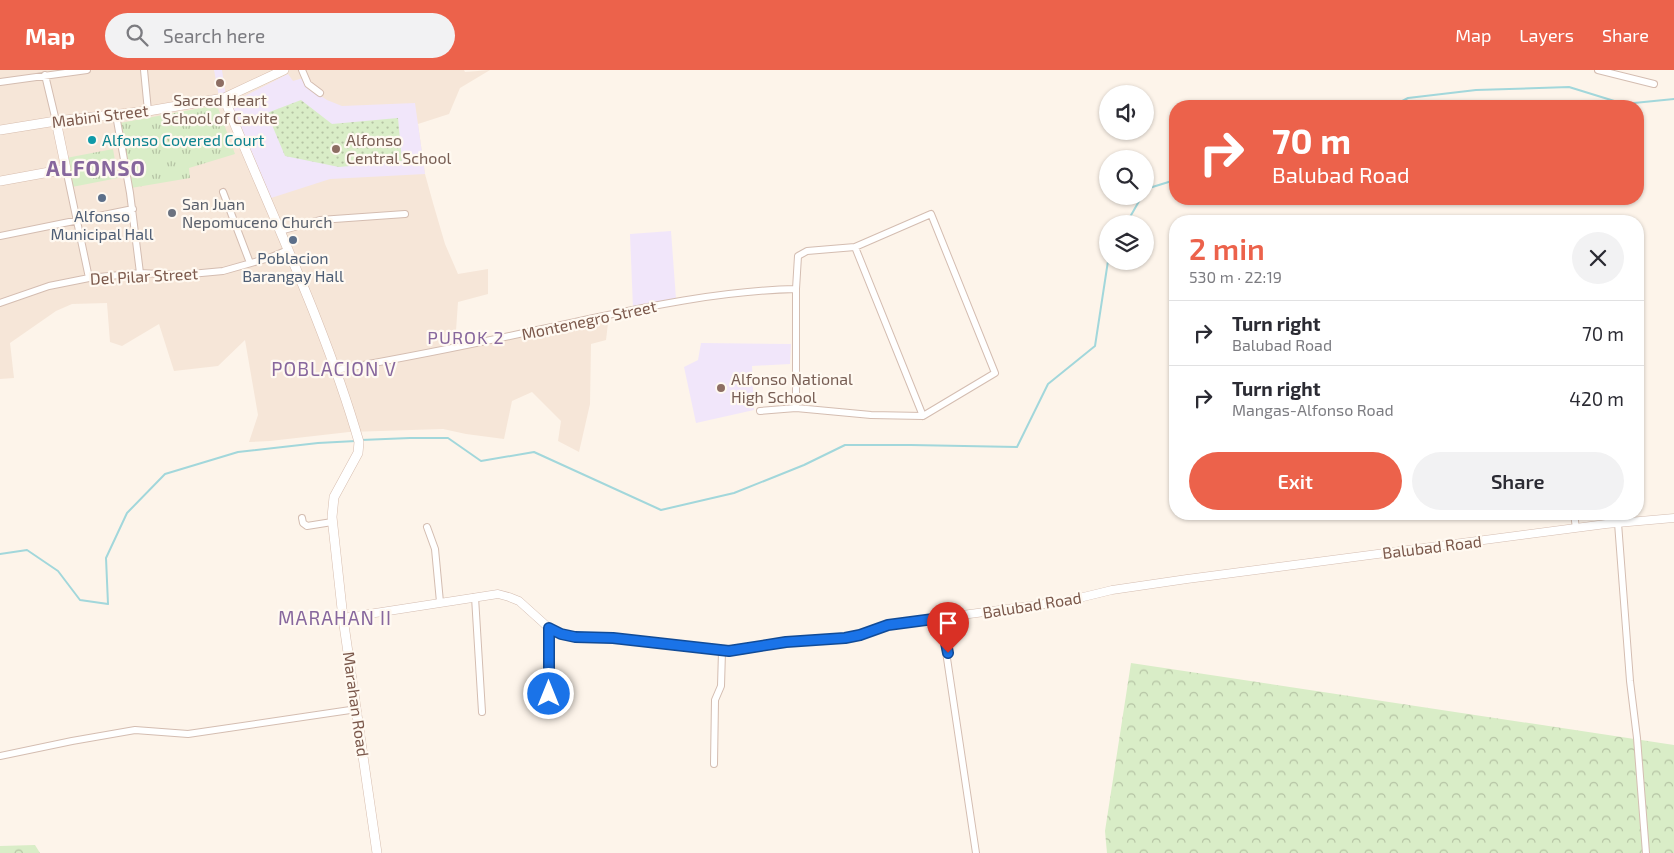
<!DOCTYPE html>
<html lang="en">
<head>
<meta charset="utf-8">
<style>
  :root { --surface:#fff; --page:#f2f2f3; --text:#2b2b33; --muted:#7c7c81; --line:#e1e1e2; --accent:#ec624b }
  body { margin:0; font-family:"Exo 2",sans-serif; background:var(--page); color:var(--text); height:100vh; display:flex; flex-direction:column; font-size:19px; white-space:nowrap }
  * { box-sizing:border-box; margin:0 }
  p { font-size:16px; color:var(--muted) }
  .icon { flex:none; width:28px; height:28px; fill:none; stroke:currentColor; stroke-width:2; stroke-linecap:round; stroke-linejoin:round }
  .map { position:relative; flex:1; overflow:hidden }
  .panel { position:absolute; left:1169px; top:145px; width:475px; height:305px; display:flex; flex-direction:column; background:var(--surface); border-radius:20px; box-shadow:0 1px 4px #0004 }
  .panel>* { flex:none }
  .guide { position:absolute; left:1169px; top:30px; width:475px; height:105px; border-radius:20px; box-shadow:0 1px 4px #0004; background:#ec624b; color:#fff; overflow:hidden }
  .tools { position:absolute; left:1099px; top:15px; display:grid; gap:10px }
  .tools a { display:grid; place-items:center; width:55px; height:55px; border-radius:50%; background:var(--surface); box-shadow:0 1px 4px #0004; font-size:25px }
  .pin { position:absolute; display:grid; place-items:center; width:42px; height:42px; color:#fff; margin:-51px -21px; border-radius:50% 50% 50% 0; rotate:-45deg; box-shadow:0 0 5px #0007 }
  .pin .icon { rotate:45deg }
  .me { position:absolute; width:55px; margin:-28px; rotate:0deg; stroke-linejoin:round; filter:drop-shadow(0 0 4px #0008) }
  .turn { display:flex; align-items:center; gap:18px; height:105px; padding:0 20px; font-size:22px }
  .turn .icon { width:65px; height:65px; stroke-width:2.5 }
  .turn b { display:block; font-size:35px; line-height:42px }
  .round { display:grid; place-items:center; flex:none; width:52px; height:52px; border-radius:26px; background:var(--page) }
  .overview { display:flex; align-items:center; justify-content:space-between; height:85px; padding:0 20px }
  h1 { font-size:30px; font-weight:600; line-height:38px; color:var(--accent) }
  .action { display:flex; gap:10px; margin-top:auto; padding:10px 20px }
  .action a { flex:1; height:58px; border-radius:30px; background:var(--accent); color:#fff; font-size:20px; font-weight:600; line-height:58px; text-align:center }
  .action a+a { background:var(--page); color:var(--text) }
  ul { padding:0; list-style:none }
  li { display:flex; align-items:center; gap:15px; height:65px; padding:0 20px; border-top:1px solid var(--line) }
  li div { flex:1 }
  li b { display:block; font-size:19px }
  li em { font-style:normal }
  header { display:flex; align-items:center; gap:30px; box-sizing:border-box; height:70px; padding:0 25px; background:var(--accent); color:#fff }
  header strong { font-size:24px }
  nav { display:flex; gap:28px; margin-inline-start:auto; font-size:18px }
  .search { width:350px; height:45px; background:var(--page); display:flex; align-items:center; gap:12px; box-sizing:border-box; padding:0 18px; border-radius:28px; color:var(--muted); font-size:19px }
  .map>svg:first-child { display:block }
  .residential { fill:#f6e6d8 }
  .education { fill:#f1e6fa }
  .grass { fill:url(#grass-dots) }
  .forest { fill:url(#forest-crowns) }
  .park { fill:url(#park-tufts) }
  .lines { fill:none; stroke-linecap:round; stroke-linejoin:round }
  .stream { stroke:#a2d7db; stroke-width:2 }
  .minor-casing { stroke:#d4bdb1; stroke-width:8 }
  .tertiary-casing { stroke:#d4bdb1; stroke-width:9 }
  .secondary-casing { stroke:#d7bdae; stroke-width:10 }
  .minor { stroke:#fff; stroke-width:6 }
  .tertiary { stroke:#fff; stroke-width:8 }
  .secondary { stroke:#fff; stroke-width:9 }
  .route-casing { stroke:#114b97; stroke-width:12 }
  .route { stroke:#1a73e8; stroke-width:9 }
  .education-dot { fill:#8d6e63; stroke:#fff9f1; stroke-width:2 }
  .culture-dot { fill:#0f9aa8; stroke:#fff9f1; stroke-width:2 }
  .service-dot { fill:#5c6f8a; stroke:#fff9f1; stroke-width:2 }
  .worship-dot { fill:#6b7280; stroke:#fff9f1; stroke-width:2 }
  .labels { text-anchor:middle; stroke-width:4.5; stroke-linejoin:round; paint-order:stroke }
  .education-label { font-size:16px; fill:#785e54; stroke:#fff9f1; text-anchor:start }
  .street-label { font-size:16px; fill:#7b584b; stroke:#fff9f1 }
  .culture-label { font-size:16px; fill:#0d838f; stroke:#fff9f1; text-anchor:start }
  .worship-label { font-size:16px; fill:#5b616d; stroke:#fff9f1; text-anchor:start }
  .service-label { font-size:16px; fill:#4e5e75; stroke:#fff9f1 }
  .neighbourhood-label { font-size:18px; letter-spacing:1px; fill:#87679d; stroke:#fff9f1 }
  .quarter-label { font-size:19px; letter-spacing:1px; fill:#87679d; stroke:#fff9f1 }
  .district-label { font-size:21px; font-weight:bold; letter-spacing:1px; fill:#87679d; stroke:#fff9f1 }
</style>
</head>
<body>
<header>
<strong>Map</strong>
<div class="search"><svg class="icon" aria-label="search" viewBox="0 0 24 24"><circle cx="10" cy="10" r="6"/><path d="M15 15l6 6"/></svg>Search here</div>
<nav><a>Map</a><a>Layers</a><a>Share</a></nav>
</header>
<div class="map">
<svg width="1674" height="783" viewBox="0 0 1674 783">
  <defs>
    <pattern id="grass-dots" width="8" height="8" patternUnits="userSpaceOnUse" patternTransform="scale(1.25)"><rect width="8" height="8" fill="#d9edc7"/><path d="M2 2h.1M6 6h.1" fill="none" stroke="#b5c3a4" stroke-width="1.8" stroke-linecap="round"/></pattern>
    <pattern id="forest-crowns" width="20" height="18" patternUnits="userSpaceOnUse" patternTransform="scale(1.25)"><rect width="20" height="18" fill="#d9edc7"/><path d="M2 6a3 3 0 1 1 6 0M12 15a3 3 0 1 1 6 0" fill="none" stroke="#b5c3a4"/></pattern>
    <pattern id="park-tufts" width="24" height="20" patternUnits="userSpaceOnUse" patternTransform="scale(1.25)"><rect width="24" height="20" fill="#d9edc7"/><path d="M3 7l-1-3M5 7V3M7 7l1-3M15 17l-1-3M17 17v-4M19 17l1-3" fill="none" stroke="#b5c3a4"/></pattern>
  </defs>
  <rect width="100%" height="100%" fill="#fdf4ea"/>
  <path class="residential" d="M0,0h464l1,2 25,-2 -30,18 -11,26 -31,10 7,50 8,29 12,41 13,30 30,-5v25l-30,8 -3,43 154,-30 -3,25 -15,4 -1,60 -11,48 -21,-11 3,-20 -29,-29 -20,9 -8,38 -38,-5 -23,-5 -94,3 -79,9 -21,1 9,-27 -13,-75 -27,26 -44,5 -15,-47 -37,22 -12,-4 -3,-39 -35,1 -16,7 -46,32 4,35 -14,1z"/>
  <path class="education" d="M214,0h8l4,26 -7,1z
    M288,4l5,7 10,-3 10,13 14,9 15,6 73,-3 10,71 -95,5 -59,19 -40,-95z
    M671,161l5,68 -43,9 -3,-74z
    M701,273l90,1 -1,20 -38,2 2,44 -58,13 -12,-56 14,-7z"/>
  <path class="grass" d="M301,30l31,24 66,-6 4,43 -63,6 -54,-11 -18,-43z"/>
  <path class="forest" d="M1131,593l543,82v108h-567l-2,-22z
    M35,775l5,8h-40v-7z"/>
  <path class="park" d="M217,35l18,49 -46,14 1,10 -59,10 -11,-65z
    M113,79l5,29 -46,9 -6,-29z"/>
  <g class="lines">
    <path class="stream" d="M1393,36l15,-8 68,-8 93,-3 55,17 50,-5
      M1145,121l1,-2 29,-9
      M1126,154l16,-28
      M361,370l49,-2h38l33,23 53,-9 127,58 73,-17 70,-28 41,-20h66l106,2 31,-63 47,-38 13,-85
      M0,484l27,-4 31,21 22,29 28,4 -2,-46 21,-45 38,-39 73,-22 80,-9 38,-2"/>
    <g class="minor-casing">
      <path id="minor" d="M144,0l4,41
        M302,0l6,14 12,9
        M1598,0l56,14
        M45,5l11,46
        M0,12l87,-12
        M116,45l14,78 10,80
        M66,99l23,109
        M223,122l27,71
        M280,161l40,-11 85,-6
        M0,166l133,-27
        M855,177l68,169
        M0,233l49,-17 40,-8 51,-5 40,2 43,-4 46,-13 19,-8
        M336,300c67,-12 134,-25 201,-40 86,-18 172,-39 259,-41
        M760,341l36,-3 75,7 52,1 72,-43 -64,-159 -76,33 -48,4 -9,5 -2,33v119
        M1574,444l2,14
        M302,448l1,5 4,3 25,-4
        M1618,453l12,158 7,57 9,115
        M427,457l8,22 5,53
        M475,527l7,115
        M941,548l35,235
        M549,624v-66
        M0,686l72,-15 63,-11 53,4 169,-25
        M714,694l1,-64 6,-14 1,-35"/>
    </g>
    <g class="tertiary-casing">
      <path id="tertiary" d="M343,548l155,-24 11,3 10,4 30,27 12,6 14,3 38,1 109,13 20,-1 44,-8 59,-4 15,-3 28,-10 179,-24 45,-11 75,-11 419,-55 68,-6"/>
    </g>
    <g class="secondary-casing">
      <path id="secondary" d="M224,28c46,114 101,226 135,344l-1,11 -24,44 -2,20 11,101 34,235
        M0,60l56,-9 92,-10 76,-13 60,-28
        M0,111l66,-12 -10,-48"/>
    </g>
    <use href="#minor" class="minor"/>
    <use href="#tertiary" class="tertiary"/>
    <use href="#secondary" class="secondary"/>
  </g>
  <g class="lines">
    <g class="route-casing">
      <path id="route" d="M549,624v-66l12,6 14,3 38,1 116,13 57,-9 59,-4 15,-3 28,-10 53,-7 7,35"/>
    </g>
    <use href="#route" class="route"/>
  </g>
  <g class="education-dot">
    <circle cx="220" cy="13" r="5"/>
    <circle cx="336" cy="79" r="5"/>
    <circle cx="721" cy="318" r="5"/>
  </g>
  <circle class="culture-dot" cx="92" cy="70" r="5"/>
  <g class="service-dot">
    <circle cx="102" cy="128" r="5"/>
    <circle cx="293" cy="170" r="5"/>
  </g>
  <circle class="worship-dot" cx="172" cy="143" r="5"/>
  <g class="labels">
    <g class="education-label">
      <text x="220" y="36" text-anchor="middle">Sacred Heart<tspan x="220" dy="18">School of Cavite</tspan></text>
      <text x="346" y="76">Alfonso<tspan x="346" dy="18">Central School</tspan></text>
      <text x="731" y="315">Alfonso National<tspan x="731" dy="18">High School</tspan></text>
    </g>
    <g class="street-label">
      <text transform="translate(100 46) rotate(-7)" y="6">Mabini Street</text>
      <text transform="translate(144 206) rotate(-3)" y="6">Del Pilar Street</text>
      <text transform="translate(589 250) rotate(-12)" y="6">Montenegro Street</text>
      <text transform="translate(1432 477) rotate(-7)" y="6">Balubad Road</text>
      <text transform="translate(1032 535) rotate(-9)" y="6">Balubad Road</text>
      <text transform="translate(356 634) rotate(82)" y="6">Marahan Road</text>
    </g>
    <g class="culture-label">
      <text x="102" y="76">Alfonso Covered Court</text>
    </g>
    <g class="worship-label">
      <text x="182" y="140">San Juan<tspan x="182" dy="18">Nepomuceno Church</tspan></text>
    </g>
    <g class="service-label">
      <text x="102" y="152">Alfonso<tspan x="102" dy="18">Municipal Hall</tspan></text>
      <text x="293" y="194">Poblacion<tspan x="293" dy="18">Barangay Hall</tspan></text>
    </g>
    <g class="neighbourhood-label">
      <text x="466" y="274">PUROK 2</text>
    </g>
    <g class="quarter-label">
      <text x="334" y="306">POBLACION V</text>
      <text x="335" y="555">MARAHAN II</text>
    </g>
    <g class="district-label">
      <text x="96" y="106">ALFONSO</text>
    </g>
  </g>
</svg>
<div class="tools">
<a><svg class="icon" aria-label="sound" viewBox="0 0 24 24"><path d="M4 9h4l5-4v14l-5-4H4zM17 9q2 3 0 6"/></svg></a>
<a><svg class="icon" aria-label="search" viewBox="0 0 24 24"><circle cx="10" cy="10" r="6"/><path d="M15 15l6 6"/></svg></a>
<a><svg class="icon" aria-label="layers" viewBox="0 0 24 24"><path d="M12 4l9 5-9 5-9-5zM3 14l9 5 9-5"/></svg></a>
</div>
<div class="pin" style="left:948px;top:583px;background:#d93025"><svg class="icon" aria-label="arrive" viewBox="0 0 24 24"><path d="M6 21V4h12l-3 4 3 4H6"/></svg></div>
<svg class="me" style="left:549px;top:624px" viewBox="-20 -20 40 40"><circle r="17" fill="#1a73e8" stroke="#fff" stroke-width="3"/><path d="M0-11L8 9 0 5-8 9z" fill="#fff"/></svg>
<div class="guide">
<div class="turn"><svg class="icon" aria-label="right" viewBox="0 0 24 24"><path d="M7 20v-9h11M14 6l5 5-5 5"/></svg><div><b>70 m</b>Balubad Road</div></div>
</div>
<section class="panel">
<div class="overview"><div><h1>2 min</h1><p>530 m · 22:19</p></div><a class="round"><svg class="icon" aria-label="close" viewBox="0 0 24 24"><path d="M6 6l12 12M18 6L6 18"/></svg></a></div>
<ul>
<li><svg class="icon" aria-label="right" viewBox="0 0 24 24"><path d="M7 20v-9h11M14 6l5 5-5 5"/></svg><div><b>Turn right</b><p>Balubad Road</p></div><em>70 m</em></li>
<li><svg class="icon" aria-label="right" viewBox="0 0 24 24"><path d="M7 20v-9h11M14 6l5 5-5 5"/></svg><div><b>Turn right</b><p>Mangas-Alfonso Road</p></div><em>420 m</em></li>
</ul>
<div class="action"><a>Exit</a><a>Share</a></div>
</section>
</div>
</body>
</html>
